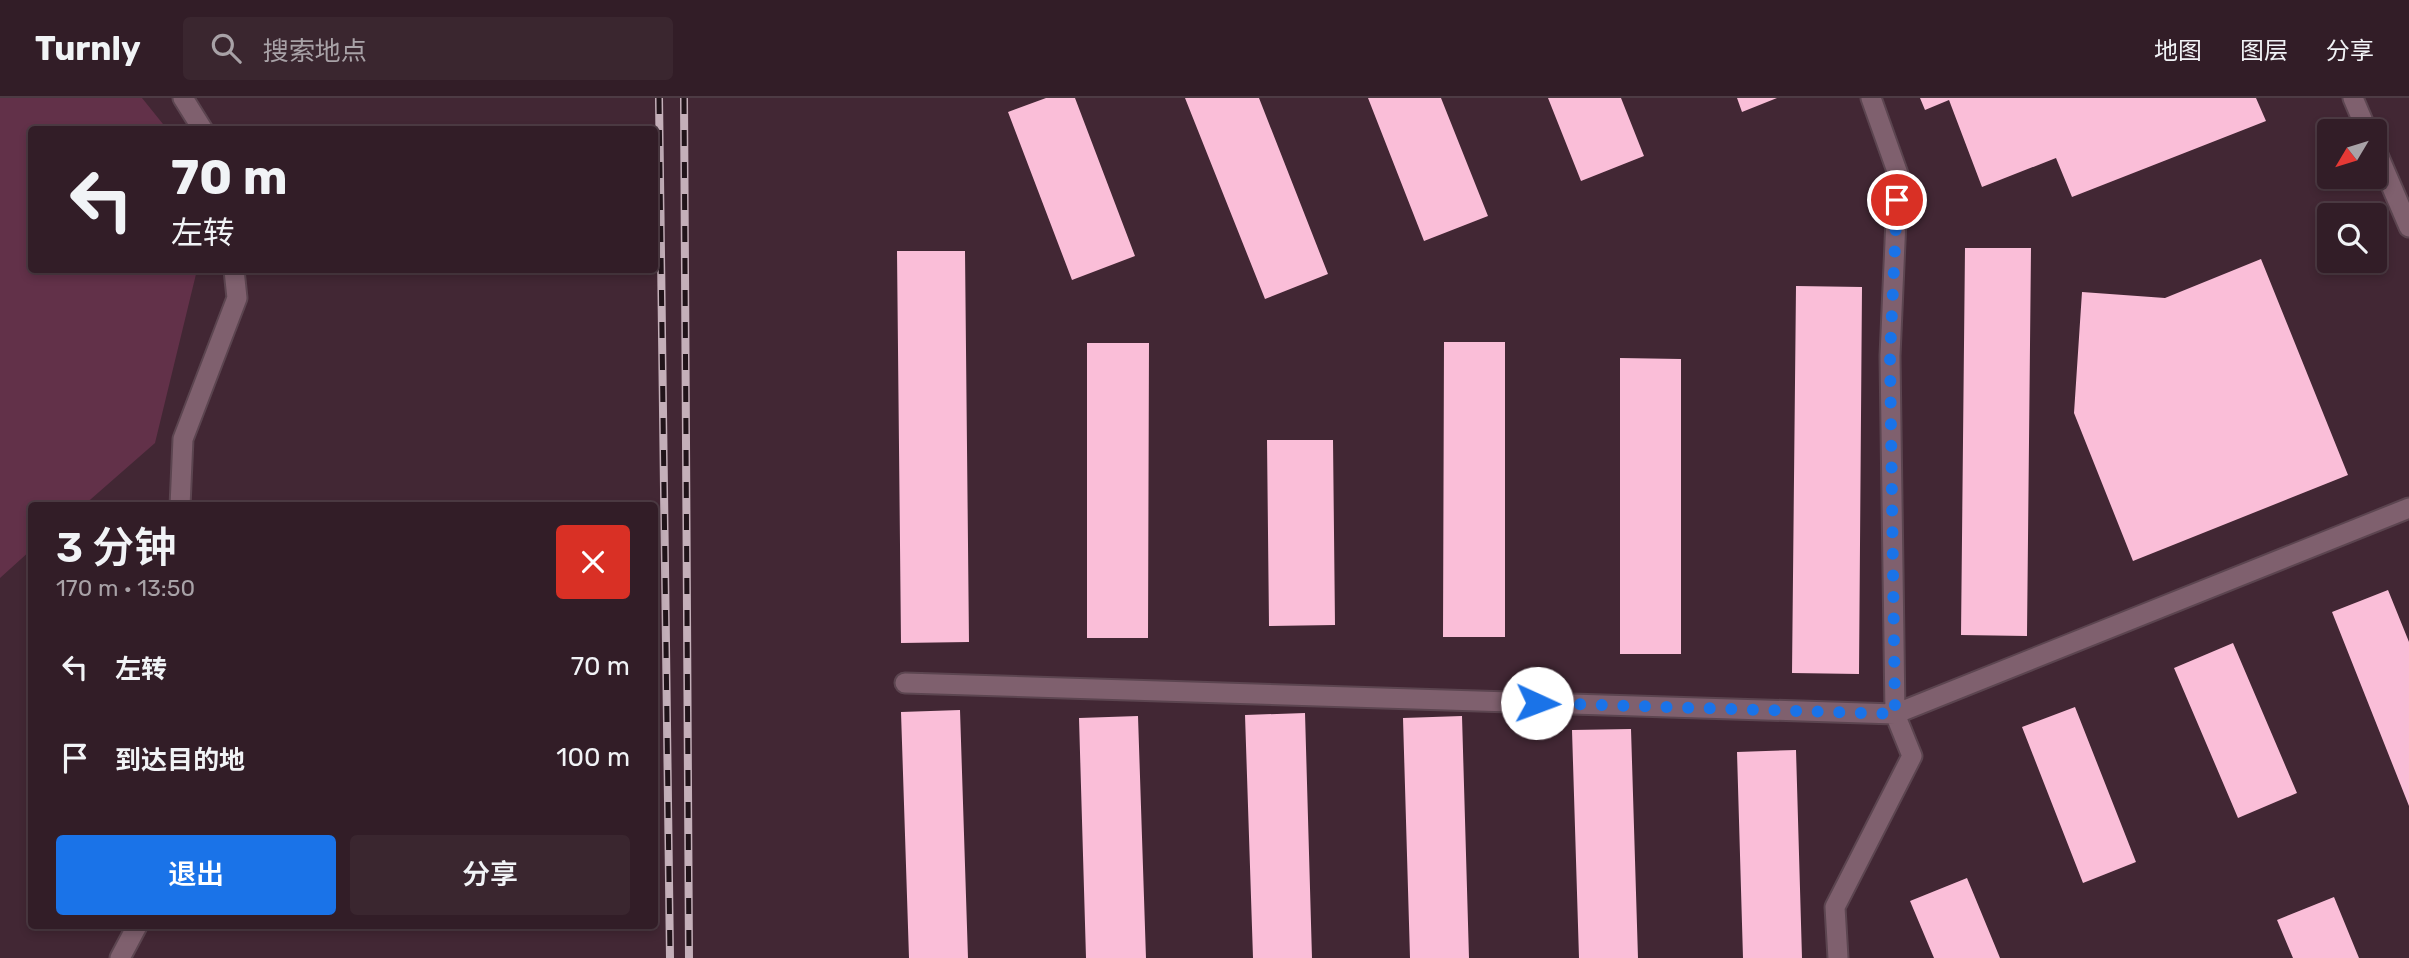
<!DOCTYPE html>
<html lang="zh">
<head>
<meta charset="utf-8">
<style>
  :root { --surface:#321d27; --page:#3a262f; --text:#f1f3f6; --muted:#a8a2a7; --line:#4d3b44; --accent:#1a73e8 }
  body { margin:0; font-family:Rubik,"Noto Sans SC",sans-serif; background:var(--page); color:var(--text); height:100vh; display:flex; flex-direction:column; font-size:26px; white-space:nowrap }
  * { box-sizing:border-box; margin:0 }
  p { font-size:23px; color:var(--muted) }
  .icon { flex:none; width:38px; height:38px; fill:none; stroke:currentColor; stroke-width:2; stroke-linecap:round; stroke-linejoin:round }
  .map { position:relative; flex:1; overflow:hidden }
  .panel { position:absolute; left:28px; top:404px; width:630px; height:427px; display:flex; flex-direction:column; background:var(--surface); border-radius:7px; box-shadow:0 4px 10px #0003,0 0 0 2px var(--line) }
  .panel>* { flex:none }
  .guide { position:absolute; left:28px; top:28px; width:630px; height:147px; border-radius:7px; box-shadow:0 4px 10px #0003,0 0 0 2px var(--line); background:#321d27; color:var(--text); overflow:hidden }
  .needle { width:46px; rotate:232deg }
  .controls { position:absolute; left:2317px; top:21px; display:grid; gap:14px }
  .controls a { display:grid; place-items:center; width:70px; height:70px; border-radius:7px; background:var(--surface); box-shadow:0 4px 10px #0003,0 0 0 2px var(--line); font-size:35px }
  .pin { position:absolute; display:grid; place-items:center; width:60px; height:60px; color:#fff; margin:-30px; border:4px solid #fff; border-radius:50%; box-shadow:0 2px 7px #0007 }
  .me { position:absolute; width:77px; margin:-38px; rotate:92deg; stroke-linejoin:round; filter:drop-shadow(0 0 5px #0008) }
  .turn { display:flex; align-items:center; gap:24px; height:147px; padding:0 28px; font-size:32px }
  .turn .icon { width:91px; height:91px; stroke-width:2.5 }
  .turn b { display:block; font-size:49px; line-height:60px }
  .round { display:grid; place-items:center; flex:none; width:74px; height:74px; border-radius:7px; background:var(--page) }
  .summary { display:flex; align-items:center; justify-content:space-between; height:119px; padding:0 28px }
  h1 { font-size:42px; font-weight:600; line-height:52px }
  .cta { display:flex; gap:14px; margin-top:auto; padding:14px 28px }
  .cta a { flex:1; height:80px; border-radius:7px; background:var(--accent); color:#fff; font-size:28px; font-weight:600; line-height:80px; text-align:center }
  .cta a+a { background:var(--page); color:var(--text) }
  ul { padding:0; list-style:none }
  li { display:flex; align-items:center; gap:21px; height:91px; padding:0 28px }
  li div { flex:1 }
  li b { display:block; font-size:26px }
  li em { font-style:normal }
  header { display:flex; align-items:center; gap:42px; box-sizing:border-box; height:98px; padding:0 35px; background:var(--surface); border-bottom:2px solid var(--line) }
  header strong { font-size:33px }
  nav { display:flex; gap:38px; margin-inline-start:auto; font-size:24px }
  .search { width:490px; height:63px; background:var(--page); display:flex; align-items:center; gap:18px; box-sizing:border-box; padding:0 24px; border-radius:7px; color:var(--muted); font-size:26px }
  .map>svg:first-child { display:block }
  .green { fill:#623149 }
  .building { fill:#fabed8 }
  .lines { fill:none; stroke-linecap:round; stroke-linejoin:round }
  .minor-casing { stroke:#5c4550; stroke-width:23 }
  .minor { stroke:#7f606e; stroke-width:19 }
  .rail-casing { stroke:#c4afb9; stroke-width:8 }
  .rail { stroke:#21141a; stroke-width:5; stroke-dasharray:16; stroke-linecap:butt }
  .route { stroke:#1a73e8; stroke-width:12; stroke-dasharray:0 21.6 }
</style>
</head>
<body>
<header>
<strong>Turnly</strong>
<div class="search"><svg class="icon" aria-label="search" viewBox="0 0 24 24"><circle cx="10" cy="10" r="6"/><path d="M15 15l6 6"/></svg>搜索地点</div>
<nav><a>地图</a><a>图层</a><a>分享</a></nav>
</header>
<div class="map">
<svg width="2409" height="860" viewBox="0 0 2409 860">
  <rect width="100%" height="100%" fill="#422734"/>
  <path class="green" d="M0,0h142l25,31 -135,1v140h165l-42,173 -72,63h-51l-1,44 -31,28z"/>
  <path class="building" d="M1046,0h29l60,158 -63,24 -64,-168z
    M1185,0h74l69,176 -63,25z
    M1368,0h73l47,118 -64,25z
    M1548,0h73l23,58 -63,25z
    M1737,0h40l-35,14z
    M1920,0h336l10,23 -194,76 -16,-39 -74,29 -33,-87 -24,10z
    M1965,150h66l-4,388 -66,-1z
    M897,153h68l4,391 -68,1z
    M2261,161l87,216 -215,86 -59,-148 8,-121 83,6z
    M1796,188l66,1 -3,387 -67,-1z
    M1444,244h61v295h-62z
    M1087,245h62l-1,295h-61z
    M1620,260l61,1v295h-61z
    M1267,342h66l2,185 -66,1z
    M2388,492l21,52v164l-77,-194z
    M2233,545l64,150 -59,25 -64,-150z
    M2075,609l61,155 -53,21 -61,-156z
    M960,612l8,248h-59l-8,-246z
    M1305,615l7,245h-59l-8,-243z
    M1138,618l8,242h-60l-7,-240z
    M1462,618l7,242h-59l-7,-240z
    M1631,631l7,229h-59l-7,-228z
    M1796,652l6,208h-59l-6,-206z
    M1967,780l33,80h-66l-24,-57z
    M2334,799l25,61h-66l-16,-38z"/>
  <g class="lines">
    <g class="minor-casing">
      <path id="minor" d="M183,0l20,32
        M2353,0l14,33
        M2375,50l34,79
        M180,408l3,-67 54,-141 -3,-28
        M905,585l990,31 514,-206
        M120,860l17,-32
        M1838,860l-3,-51 77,-151 -17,-42 -5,-358 8,-182 -27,-76"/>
    </g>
    <use href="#minor" class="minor"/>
    <g class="rail-casing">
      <path id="rail" d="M659,0l11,860
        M684,0l5,860"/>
    </g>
    <use href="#rail" class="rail"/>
  </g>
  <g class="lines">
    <path class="route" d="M1537,605l358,11 -5,-358 7,-156"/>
  </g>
</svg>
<div class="controls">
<a><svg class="needle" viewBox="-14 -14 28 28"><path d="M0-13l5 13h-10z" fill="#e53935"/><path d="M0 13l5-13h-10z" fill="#a8a2a7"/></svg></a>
<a><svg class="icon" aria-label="search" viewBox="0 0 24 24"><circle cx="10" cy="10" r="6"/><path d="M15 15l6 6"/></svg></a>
</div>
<div class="pin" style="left:1897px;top:102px;background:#d93025"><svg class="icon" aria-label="arrive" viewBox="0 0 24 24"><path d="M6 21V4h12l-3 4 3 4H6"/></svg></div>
<svg class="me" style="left:1537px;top:605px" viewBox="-20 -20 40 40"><circle r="19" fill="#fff"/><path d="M0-13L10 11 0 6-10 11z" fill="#1a73e8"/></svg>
<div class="guide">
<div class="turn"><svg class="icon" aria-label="left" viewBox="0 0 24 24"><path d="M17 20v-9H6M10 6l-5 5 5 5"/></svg><div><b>70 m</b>左转</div></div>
</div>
<section class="panel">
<div class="summary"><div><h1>3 分钟</h1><p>170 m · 13:50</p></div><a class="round" style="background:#d93025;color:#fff"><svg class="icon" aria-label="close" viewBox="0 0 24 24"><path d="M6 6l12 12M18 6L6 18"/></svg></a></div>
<ul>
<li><svg class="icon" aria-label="left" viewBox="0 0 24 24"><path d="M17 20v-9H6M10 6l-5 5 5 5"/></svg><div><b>左转</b></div><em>70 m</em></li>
<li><svg class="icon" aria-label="arrive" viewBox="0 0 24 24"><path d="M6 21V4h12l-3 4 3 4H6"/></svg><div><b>到达目的地</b></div><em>100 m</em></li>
</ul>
<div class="cta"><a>退出</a><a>分享</a></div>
</section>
</div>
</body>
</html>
